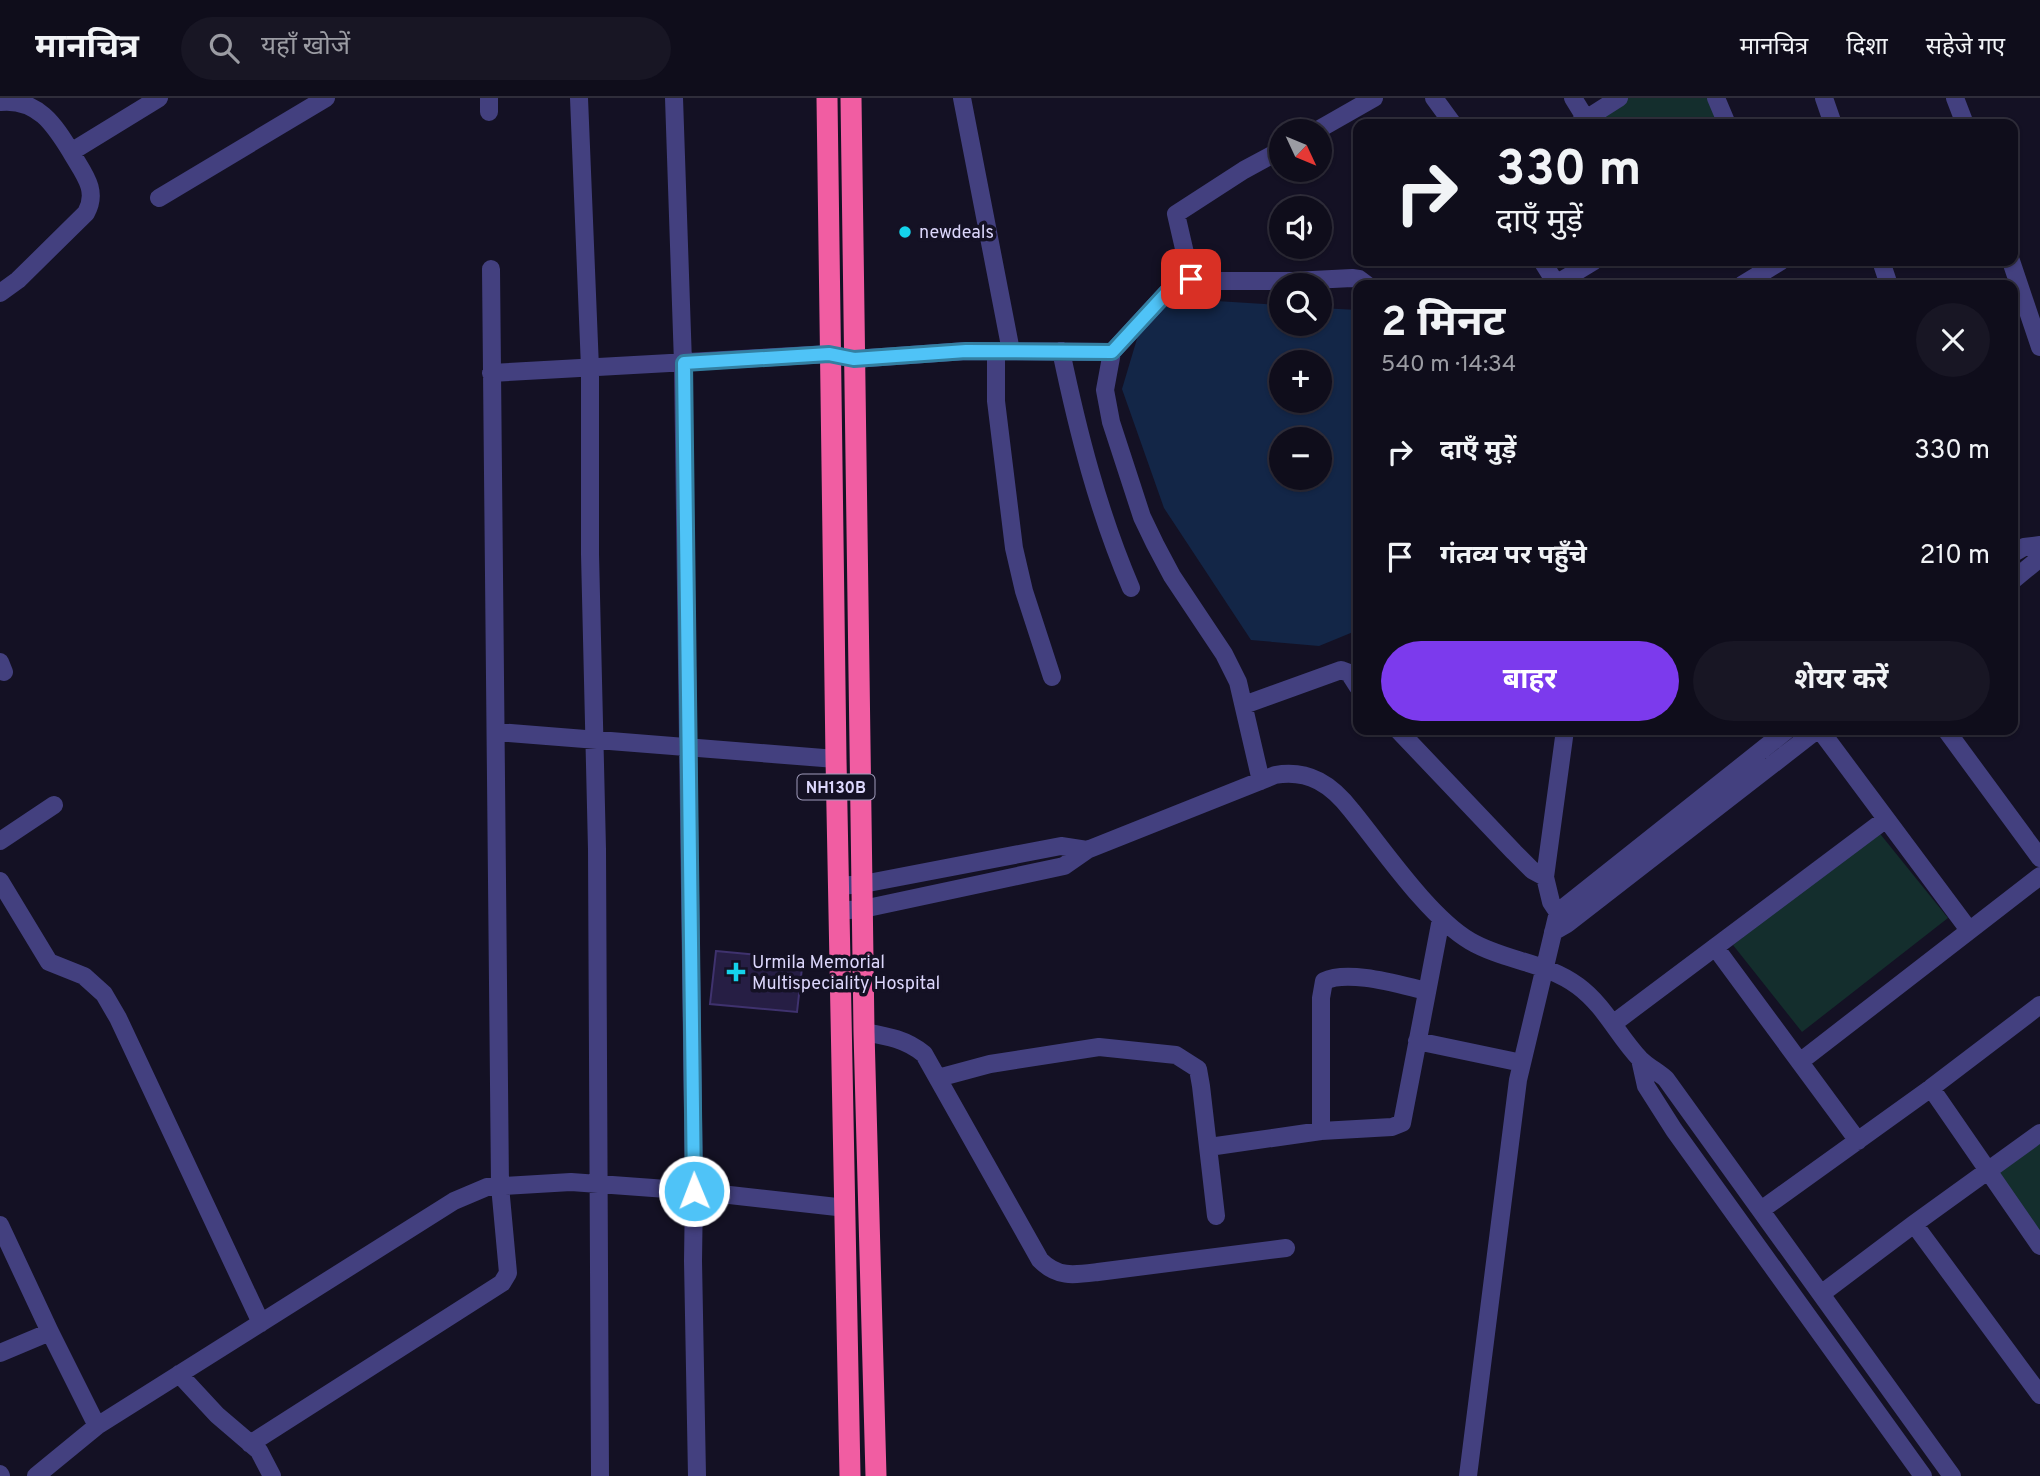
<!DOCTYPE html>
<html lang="hi">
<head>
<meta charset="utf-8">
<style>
  :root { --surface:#0f0d1b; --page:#181624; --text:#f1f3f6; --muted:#9b9ca3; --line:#2f2d3a; --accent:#7c3aed }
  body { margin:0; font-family:Overpass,"Noto Sans Devanagari",sans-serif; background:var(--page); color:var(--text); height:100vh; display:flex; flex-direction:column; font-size:26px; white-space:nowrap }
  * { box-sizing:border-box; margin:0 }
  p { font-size:23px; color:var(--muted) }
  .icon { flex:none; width:38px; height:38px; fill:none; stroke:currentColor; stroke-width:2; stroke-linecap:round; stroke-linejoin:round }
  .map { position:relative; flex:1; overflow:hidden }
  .details { position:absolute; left:1353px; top:182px; width:665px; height:455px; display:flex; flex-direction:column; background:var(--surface); border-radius:14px; box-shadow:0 2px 5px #0004,0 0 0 2px var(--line) }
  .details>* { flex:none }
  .banner { position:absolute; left:1353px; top:21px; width:665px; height:147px; border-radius:14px; box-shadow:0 2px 5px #0004,0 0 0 2px var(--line); background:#0f0d1b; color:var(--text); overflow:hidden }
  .needle { width:46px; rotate:134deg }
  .tools { position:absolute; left:1269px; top:21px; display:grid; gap:14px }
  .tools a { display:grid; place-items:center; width:63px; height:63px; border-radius:50%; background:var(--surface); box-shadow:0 2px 5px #0004,0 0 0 2px var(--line); font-size:35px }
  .pin { position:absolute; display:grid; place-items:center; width:60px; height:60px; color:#fff; margin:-30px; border-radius:14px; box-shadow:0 4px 10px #0006 }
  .me { position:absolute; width:77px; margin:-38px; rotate:359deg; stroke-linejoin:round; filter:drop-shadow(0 0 5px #0008) }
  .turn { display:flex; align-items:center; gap:24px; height:147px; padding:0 28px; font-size:32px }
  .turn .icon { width:91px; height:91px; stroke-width:2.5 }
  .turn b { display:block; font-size:49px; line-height:60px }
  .round { display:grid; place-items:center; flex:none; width:74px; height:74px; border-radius:37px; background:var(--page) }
  .head { display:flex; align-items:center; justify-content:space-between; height:119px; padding:0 28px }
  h1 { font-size:42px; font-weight:700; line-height:52px }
  .cta { display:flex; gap:14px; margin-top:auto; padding:14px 28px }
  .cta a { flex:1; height:80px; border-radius:42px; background:var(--accent); color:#fff; font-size:28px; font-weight:700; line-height:80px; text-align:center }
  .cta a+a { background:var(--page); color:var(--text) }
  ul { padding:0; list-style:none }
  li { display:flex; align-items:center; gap:21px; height:105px; padding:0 28px }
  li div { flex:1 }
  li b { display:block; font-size:26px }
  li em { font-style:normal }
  header { display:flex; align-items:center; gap:42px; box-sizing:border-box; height:98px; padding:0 35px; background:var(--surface); border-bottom:2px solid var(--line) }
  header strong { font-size:33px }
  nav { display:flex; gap:38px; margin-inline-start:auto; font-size:24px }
  .search { width:490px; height:63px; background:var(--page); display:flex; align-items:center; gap:18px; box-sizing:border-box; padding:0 24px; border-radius:38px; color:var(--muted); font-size:26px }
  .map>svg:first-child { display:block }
  .green { fill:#142e2d }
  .water { fill:#132647; fill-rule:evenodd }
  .building { fill:#261e44; stroke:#3f326e; stroke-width:2 }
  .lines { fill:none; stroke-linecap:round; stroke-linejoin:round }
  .minor { stroke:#43407f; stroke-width:18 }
  .highway { stroke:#f15da2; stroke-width:21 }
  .route-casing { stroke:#337fa1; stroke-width:18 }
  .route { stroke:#4fc3f7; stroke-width:12 }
  .poi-dot { fill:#14d3eb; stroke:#141124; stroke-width:2.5 }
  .labels { text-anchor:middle; stroke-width:7; stroke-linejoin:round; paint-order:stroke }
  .shield { fill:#141124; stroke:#a09cbb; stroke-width:2 }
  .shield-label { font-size:16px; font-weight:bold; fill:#dcd7fc }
  .poi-label { font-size:18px; fill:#dcd7fc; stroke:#141124; text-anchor:start }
</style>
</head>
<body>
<header>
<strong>मानचित्र</strong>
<div class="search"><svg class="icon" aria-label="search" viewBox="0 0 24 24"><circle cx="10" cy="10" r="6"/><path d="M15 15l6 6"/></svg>यहाँ खोजें</div>
<nav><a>मानचित्र</a><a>दिशा</a><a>सहेजे गए</a></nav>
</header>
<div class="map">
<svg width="2040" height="1378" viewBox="0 0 2040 1378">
  <rect width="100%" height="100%" fill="#141124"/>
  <path class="green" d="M1626,0h82l12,26h-135z
    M1877,732l71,88 -146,114 -69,-87z
    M2040,1042v93l-43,-62z"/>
  <path class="water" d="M1169,200l112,7v19h39v-16l38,2v320l-39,16 -68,-6 -87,-132 -42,-119 20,-67zM1281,264h39v39h-39zM1281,341h39v39h-39z"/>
  <path class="building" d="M716,853l87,8 -6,53 -87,-8z"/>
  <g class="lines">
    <path class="minor" d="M489,0v14
      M579,0l11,270v186l7,295 3,627
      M674,0l9,265 11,828 -1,70 4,215
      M962,0l49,253
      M1434,0l19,26
      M1573,0l13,21
      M1716,0l11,26
      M1824,0l9,26
      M1955,0l10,26
      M0,4c38,-4 55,24 71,50
      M1578,26l41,-26
      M1316,33l58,-33
      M159,100l167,-100
      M1542,163l15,24
      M1881,163l8,24
      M2011,163l29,86
      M1191,181l-15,-65 68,-44 37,-20
      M1556,186l38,-23
      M1742,187l39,-24
      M0,195l18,-13 68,-67c13,-23 -3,-40 -15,-61l88,-54
      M1061,253c17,81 37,160 70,237
      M996,254v49l18,147 10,43 28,86
      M491,275l338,-19 25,5 112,-8 146,1
      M2012,456l12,-7 16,-2
      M2012,483l28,-23
      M0,564l4,10
      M1244,607l97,-35 8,3 9,14
      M1398,632l116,122 18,18 13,7
      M1820,632l149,200
      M1946,632l94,128
      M497,634l339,27
      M1261,683l-23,-99 -14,-28 -52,-78 -17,-32 -13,-27 -31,-95 -6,-32 7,-38 60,-65 10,-6h111l59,-3 7,1 8,6
      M0,743l54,-36
      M0,783l49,81 35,14 20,18 14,24 143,305
      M839,788l24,-2 198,-38 26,4
      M849,812l14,-1 201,-43 23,-16 188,-75c34,-6 57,10 77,36 31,38 77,106 118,130 34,20 76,21 108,45 27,20 40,50 62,73 7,7 18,13 26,20l286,397
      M1563,822l-12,-18 -6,-25 20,-147
      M1553,834l14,-8 250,-194
      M1715,849l143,194
      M1614,925l272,-204
      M864,934c23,4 42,7 60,22l116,206c18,18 34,15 58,12l188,-24
      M1417,943l105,22
      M1640,961l6,27 28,44 249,346
      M1801,963l239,-185
      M938,980l52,-14 109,-17 77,8 22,14 3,17 15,130
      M1931,990l109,158
      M1321,1033v-133l3,-17c25,-12 76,4 103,10
      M1209,1049l112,-16 71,-4 10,-4 39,-204
      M1761,1112l170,-122 109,-83
      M1914,1126l126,171
      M0,1127l50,107 47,94
      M1821,1196l93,-70 126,-91
      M0,1255l50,-21
      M179,1276l38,41 42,36 13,25
      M250,1346l252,-161 6,-10 -8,-87 -9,-917
      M0,1376l1,2
      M36,1378l61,-50 357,-225 33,-14 84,-5 123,9 152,17
      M1468,1378l50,-396 40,-168 229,-182"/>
    <path class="highway" d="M827,0l9,661 14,717
      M851,0l13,934 12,444"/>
  </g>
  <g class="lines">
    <g class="route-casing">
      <path id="route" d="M694,1093l-10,-828 145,-9 25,5 112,-8 146,1 60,-65 10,-6 9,-2"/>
    </g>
    <use href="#route" class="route"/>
  </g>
  <g class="poi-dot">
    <circle cx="905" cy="134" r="7"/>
    <path d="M732.5 863.5h7v7h7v7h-7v7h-7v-7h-7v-7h7z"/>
  </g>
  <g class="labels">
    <rect class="shield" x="797.5" y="676.5" width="77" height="25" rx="5"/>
    <g class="shield-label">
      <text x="836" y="695">NH130B</text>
    </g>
    <g class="poi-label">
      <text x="919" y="140">newdeals</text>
      <text x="752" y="870">Urmila Memorial<tspan x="752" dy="21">Multispeciality Hospital</tspan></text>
    </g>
  </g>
</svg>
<div class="tools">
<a><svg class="needle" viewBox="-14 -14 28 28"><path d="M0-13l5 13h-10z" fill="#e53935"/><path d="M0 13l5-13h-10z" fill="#9b9ca3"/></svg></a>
<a><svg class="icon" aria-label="sound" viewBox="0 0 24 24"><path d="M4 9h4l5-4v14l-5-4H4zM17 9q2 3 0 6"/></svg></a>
<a><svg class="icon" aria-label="search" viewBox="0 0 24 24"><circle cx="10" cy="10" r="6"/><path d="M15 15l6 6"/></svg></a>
<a>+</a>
<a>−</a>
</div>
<div class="pin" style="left:1191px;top:181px;background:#d93025"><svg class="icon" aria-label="arrive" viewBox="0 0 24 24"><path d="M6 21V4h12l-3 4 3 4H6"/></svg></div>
<svg class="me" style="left:694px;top:1093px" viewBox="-20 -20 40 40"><circle r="17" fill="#4fc3f7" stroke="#fff" stroke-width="3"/><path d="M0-11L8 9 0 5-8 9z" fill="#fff"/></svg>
<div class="banner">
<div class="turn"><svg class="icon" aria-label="right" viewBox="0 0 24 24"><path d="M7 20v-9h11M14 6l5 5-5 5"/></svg><div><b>330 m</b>दाएँ मुड़ें</div></div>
</div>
<section class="details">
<div class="head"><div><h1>2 मिनट</h1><p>540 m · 14:34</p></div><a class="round"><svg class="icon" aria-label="close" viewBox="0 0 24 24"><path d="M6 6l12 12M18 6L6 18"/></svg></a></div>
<ul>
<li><svg class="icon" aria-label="right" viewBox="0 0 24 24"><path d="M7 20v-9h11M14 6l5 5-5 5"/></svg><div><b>दाएँ मुड़ें</b></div><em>330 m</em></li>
<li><svg class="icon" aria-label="arrive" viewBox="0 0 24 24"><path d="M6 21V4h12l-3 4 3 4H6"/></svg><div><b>गंतव्य पर पहुँचे</b></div><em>210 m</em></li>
</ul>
<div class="cta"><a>बाहर</a><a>शेयर करें</a></div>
</section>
</div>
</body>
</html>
